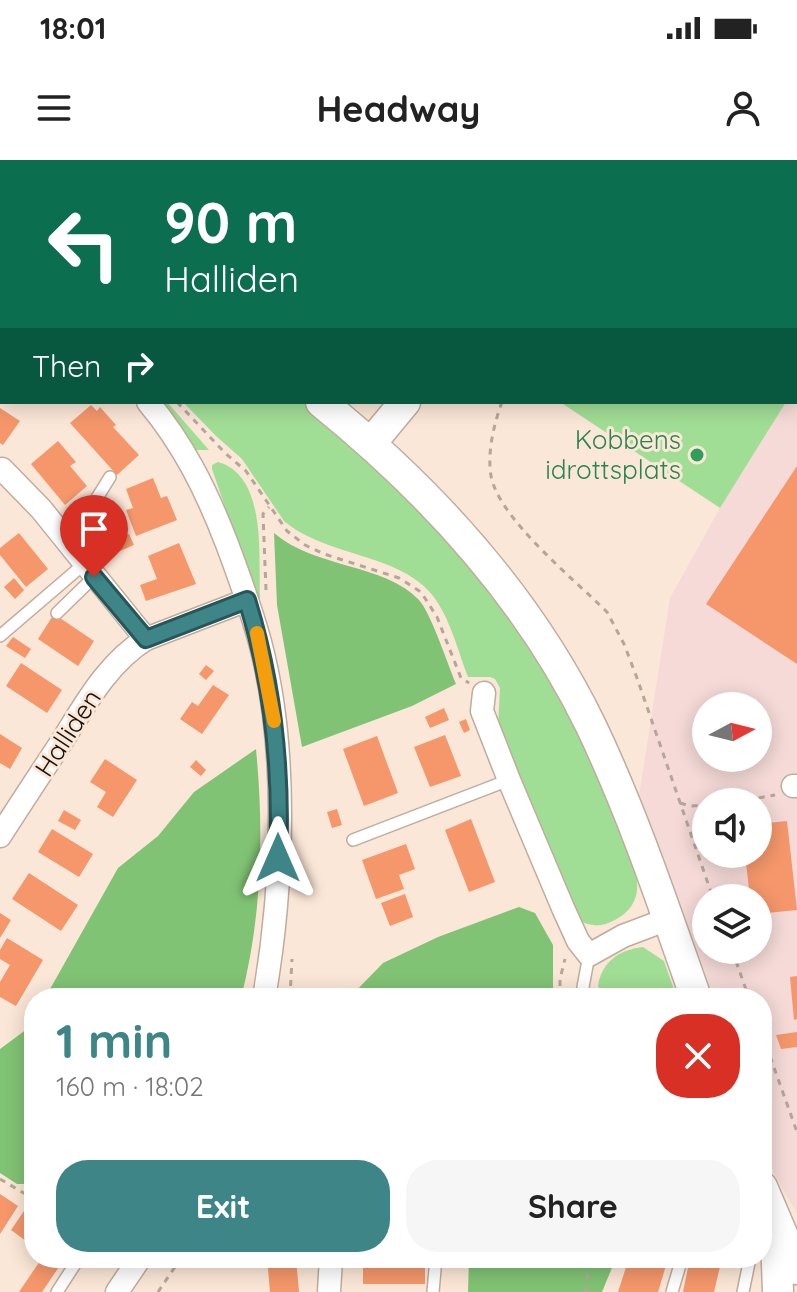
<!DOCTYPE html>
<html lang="en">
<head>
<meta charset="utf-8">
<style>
  :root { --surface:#fff; --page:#f6f6f6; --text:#222; --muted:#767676; --accent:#3d8587 }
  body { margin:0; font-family:Quicksand,sans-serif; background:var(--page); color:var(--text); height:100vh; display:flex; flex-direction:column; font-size:30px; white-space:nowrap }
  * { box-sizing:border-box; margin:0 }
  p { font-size:26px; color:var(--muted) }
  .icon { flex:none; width:44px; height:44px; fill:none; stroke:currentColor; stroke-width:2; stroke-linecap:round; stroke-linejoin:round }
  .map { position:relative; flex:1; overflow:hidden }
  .drawer { position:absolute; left:24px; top:828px; width:748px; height:280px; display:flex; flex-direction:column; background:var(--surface); border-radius:32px; box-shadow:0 4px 20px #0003 }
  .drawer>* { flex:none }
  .top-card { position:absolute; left:0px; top:0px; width:798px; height:244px; box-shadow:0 4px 20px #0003; background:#0b6e4f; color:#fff; overflow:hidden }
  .needle { width:52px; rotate:83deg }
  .controls { position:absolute; left:692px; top:532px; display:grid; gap:16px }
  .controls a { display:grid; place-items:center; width:80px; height:80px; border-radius:50%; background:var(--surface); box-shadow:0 4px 20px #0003; font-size:40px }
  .pin { position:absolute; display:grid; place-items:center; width:68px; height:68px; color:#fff; margin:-82px -34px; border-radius:50% 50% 50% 0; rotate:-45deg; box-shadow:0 0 8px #0007 }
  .pin .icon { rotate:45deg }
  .me { position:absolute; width:88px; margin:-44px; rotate:0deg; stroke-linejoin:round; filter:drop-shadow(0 0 6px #0008) }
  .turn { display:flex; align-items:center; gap:28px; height:168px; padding:0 32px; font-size:36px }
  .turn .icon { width:104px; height:104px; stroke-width:2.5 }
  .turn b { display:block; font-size:56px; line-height:68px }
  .then { display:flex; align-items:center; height:76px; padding:0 32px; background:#0003; gap:16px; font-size:30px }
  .round { display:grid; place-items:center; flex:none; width:84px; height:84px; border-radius:32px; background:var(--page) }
  .head { display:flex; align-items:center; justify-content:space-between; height:136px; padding:0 32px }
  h1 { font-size:48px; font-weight:700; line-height:60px; color:var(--accent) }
  .cta { display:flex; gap:16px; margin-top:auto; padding:16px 32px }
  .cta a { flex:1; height:92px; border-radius:32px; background:var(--accent); color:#fff; font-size:32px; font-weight:700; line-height:92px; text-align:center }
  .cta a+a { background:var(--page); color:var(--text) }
  .status { display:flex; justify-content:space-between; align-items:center; height:56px; padding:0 40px; background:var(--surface); direction:ltr }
  .status svg { height:22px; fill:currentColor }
  header { display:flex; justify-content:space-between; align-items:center; height:104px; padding:0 32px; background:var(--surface); font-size:36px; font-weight:700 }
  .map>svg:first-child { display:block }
  .commercial { fill:#f5dad7; fill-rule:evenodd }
  .green { fill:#a1de95 }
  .forest { fill:#81c374 }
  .building { fill:#f5976b }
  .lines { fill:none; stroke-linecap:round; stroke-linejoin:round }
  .lane-casing { stroke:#bfac9c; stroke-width:14 }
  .street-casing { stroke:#bfac9c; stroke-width:25 }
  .secondary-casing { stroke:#bfac9c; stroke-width:33 }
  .path { stroke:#b5a699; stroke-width:3; stroke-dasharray:6 6; stroke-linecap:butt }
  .lane { stroke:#fff; stroke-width:11 }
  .street { stroke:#fff; stroke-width:22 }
  .secondary { stroke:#fff; stroke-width:30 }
  .route-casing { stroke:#285658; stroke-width:20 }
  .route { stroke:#3d8587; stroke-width:14 }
  .slow { stroke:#f59e0b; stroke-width:14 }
  .leisure-dot { fill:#2e9e5b; stroke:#fbe7d7; stroke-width:3 }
  .labels { text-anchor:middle; stroke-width:6; stroke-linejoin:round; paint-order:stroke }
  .leisure-label { font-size:26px; fill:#27864d; stroke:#fbe7d7; text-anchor:end }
  .street-label { font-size:26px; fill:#18120c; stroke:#fbe7d7 }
</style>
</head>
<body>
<div class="status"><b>18:01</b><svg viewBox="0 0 49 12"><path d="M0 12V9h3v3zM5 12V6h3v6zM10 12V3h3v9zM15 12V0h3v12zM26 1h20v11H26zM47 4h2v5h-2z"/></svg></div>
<header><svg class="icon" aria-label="menu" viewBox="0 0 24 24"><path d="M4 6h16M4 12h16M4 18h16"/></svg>Headway<svg class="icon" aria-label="person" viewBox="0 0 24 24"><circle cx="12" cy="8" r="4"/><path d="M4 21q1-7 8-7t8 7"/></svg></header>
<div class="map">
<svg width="797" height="1132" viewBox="0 0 797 1132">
  <rect width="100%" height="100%" fill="#fbe7d7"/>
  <path class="commercial" d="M797,224v830l-35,-62v-154h-56l-68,-196 32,-204 50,-90 66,-106h10zM706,546h52v52h-52zM706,642h52v52h-52zM706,738h52v52h-52z"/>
  <path class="green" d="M668,0h129l-1,226v-224h-129z
    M159,242h8l42,48h-13z
    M183,242h119c140,112 252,254 316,422 12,33 38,74 -3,96 -13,7 -22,7 -35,1l-82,-195 2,-38 -5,-9 -5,-2h-22c-10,-26 -18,-59 -35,-81 -33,-43 -107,-39 -149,-75l-42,-62 -26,-23z
    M560,242h226l-66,106z
    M218,302c50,14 40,96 42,137l-3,1 -45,-131v-4z
    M643,787l21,14 13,37h-73l-6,-12c4,-24 20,-36 45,-39z"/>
  <path class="forest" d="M274,373c40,35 112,31 145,67 12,13 29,65 37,84l-44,22 -110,41 -25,-142z
    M256,589c8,82 6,169 -15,249h-196l73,-130 40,-32 36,-44z
    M519,747l16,6 18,32v53h-204l34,-35 55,-26z
    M34,857v167h-17l-17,-11v-124l27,-20z
    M469,1098h147l-14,34h-134z"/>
  <path class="building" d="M91,245l6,6 3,-4 16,18 -3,2 26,28 -22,20 -47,-52z
    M0,248l20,13 -17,24 -3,-2z
    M58,281l18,21 -6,4 17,20 -22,19 -34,-41z
    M797,306v198l-91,-60z
    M153,318l8,20 6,-2 10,24 -41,16 -10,-26 7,-2 -7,-19z
    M19,373l29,36 -22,18 -26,-32v-7z
    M129,374l5,11 -21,9 -5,-11z
    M179,383l17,41 -50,17 -6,-16 17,-6 -9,-23z
    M14,418l10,12 -9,9 -11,-12z
    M54,454l40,27 -16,25 -40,-27z
    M13,477l18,12 -6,9 -19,-12z
    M21,503l41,27 -15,23 -41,-27z
    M206,505l8,6 -8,9 -7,-6z
    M213,525l16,10 -27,39 -22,-15 12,-17 6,4z
    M444,548l5,12 -19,8 -5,-11z
    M466,559l4,11 -6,3 -5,-11z
    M0,574l22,14 -12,21 -10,-6z
    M445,575l16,41 -31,11 -16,-40z
    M377,576l21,57 -34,13 -21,-57z
    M105,599l32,21 -24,37 -16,-10 9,-15 -16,-10z
    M196,600l10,10 -5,6 -11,-9z
    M337,649l5,16 -10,3 -5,-16z
    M64,650l17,10 -6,10 -17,-9z
    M471,659l24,63 -26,10 -24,-62z
    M787,661l10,89 -39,4v-16h-8l-5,-44h13v-30z
    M52,669l41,25 -14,23 -41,-25z
    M406,684l9,25 -16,6 5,14 -28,10 -14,-39z
    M29,713l49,32 -17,26 -49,-32z
    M405,734l8,23 -23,9 -9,-23z
    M0,753l11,7 -11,18z
    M7,778l36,22 -27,46 -16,-9v-15l10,-17 -10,-6v-9z
    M797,816v43l-3,1 -4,-43z
    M797,872v15l-16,2 -5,-14z
    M0,1034l18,12 -18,28z
    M26,1048l8,6v33l-23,-17z
    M42,1098h23l-23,34h-23z
    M267,1098h29l3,34h-29z
    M363,1098h62v26h-62z
    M629,1098h25l13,4 -9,30h-40z
    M690,1098h32l-8,34h-31z"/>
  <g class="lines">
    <g class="lane-casing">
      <path id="lane" d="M161,0l3,2
        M378,0l3,2
        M69,383l41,-66
        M57,453l37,-36
        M0,476l84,-72
        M353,680l156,-60
        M586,838l-3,-11 6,-32
        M57,1132l22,-34
        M433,1132l3,-34
        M672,1132l10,-34
        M743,1132l7,-34"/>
    </g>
    <g class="street-casing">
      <path id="street" d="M0,118h2
        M148,242c36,43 59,90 79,142 12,32 24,65 33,98 29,108 23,246 4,356
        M2,309l39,40 105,130
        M484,533l-2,18 27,69 54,128 15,33 11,14 34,-19 45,-17
        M793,626h4
        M0,676c21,-33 43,-66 64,-98 23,-37 45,-76 82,-99l101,-39
        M117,1132l23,-34
        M329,1132l2,-34"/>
    </g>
    <g class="secondary-casing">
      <path id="secondary" d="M5,0l2,2
        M571,2l1,-2
        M321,242c110,89 208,196 270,324 42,88 73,181 105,272
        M371,283l34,-41
        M762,1027l35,82
        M776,1077l2,55"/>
    </g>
    <path class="path" d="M44,0l2,2
      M260,2l2,-2
      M538,2l2,-2
      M651,2l1,-2
      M0,65l2,1
      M177,242l48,51 21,18 41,60 18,14 19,9 75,24 22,14 16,25 24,61 8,5
      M502,242c-8,22 -15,50 -11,74 8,43 84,104 116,136l17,32 13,34 76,220
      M266,430l-3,-76 6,-7
      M735,642l40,-7
      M680,643l10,3 16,-1
      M732,790l17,48
      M290,838l2,-39
      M560,838v-19l5,-20
      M762,874l35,98
      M0,1019l34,20
      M158,1132l23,-34
      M586,1132l3,-34"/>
    <use href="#lane" class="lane"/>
    <use href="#street" class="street"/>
    <use href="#secondary" class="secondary"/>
  </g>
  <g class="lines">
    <g class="route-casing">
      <path id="route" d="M94,417l52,62 101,-39c26,84 35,170 31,258"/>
    </g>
    <use href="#route" class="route"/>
    <path class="slow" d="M257,473l17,88"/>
  </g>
  <circle class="leisure-dot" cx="697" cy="295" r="8"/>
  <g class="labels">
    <g class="leisure-label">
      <text x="681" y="289">Kobbens<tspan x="681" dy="30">idrottsplats</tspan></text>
    </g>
    <g class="street-label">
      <text transform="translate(68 573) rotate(-57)" y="9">Halliden</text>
    </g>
  </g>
</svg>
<div class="controls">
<a><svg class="needle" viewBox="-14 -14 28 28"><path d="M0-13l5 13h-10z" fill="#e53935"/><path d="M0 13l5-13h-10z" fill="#767676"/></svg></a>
<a><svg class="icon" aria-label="sound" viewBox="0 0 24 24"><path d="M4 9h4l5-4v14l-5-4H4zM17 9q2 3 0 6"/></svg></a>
<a><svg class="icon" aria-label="layers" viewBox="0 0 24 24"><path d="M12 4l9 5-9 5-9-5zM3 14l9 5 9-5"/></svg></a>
</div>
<div class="pin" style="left:94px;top:417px;background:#d93025"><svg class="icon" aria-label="arrive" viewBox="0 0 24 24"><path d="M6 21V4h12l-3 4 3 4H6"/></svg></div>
<svg class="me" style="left:278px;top:698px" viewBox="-20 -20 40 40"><path d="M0-17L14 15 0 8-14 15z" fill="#3d8587" stroke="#fff" stroke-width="4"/></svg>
<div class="top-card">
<div class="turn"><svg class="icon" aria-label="left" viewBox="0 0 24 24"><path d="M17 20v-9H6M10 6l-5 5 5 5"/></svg><div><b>90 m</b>Halliden</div></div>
<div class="then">Then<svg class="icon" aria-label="right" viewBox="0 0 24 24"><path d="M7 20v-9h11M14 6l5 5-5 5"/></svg></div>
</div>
<section class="drawer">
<div class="head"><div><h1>1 min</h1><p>160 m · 18:02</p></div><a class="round" style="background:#d93025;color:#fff"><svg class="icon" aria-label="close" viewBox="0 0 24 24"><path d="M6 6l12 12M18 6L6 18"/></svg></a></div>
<div class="cta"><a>Exit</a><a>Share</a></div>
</section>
</div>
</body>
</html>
